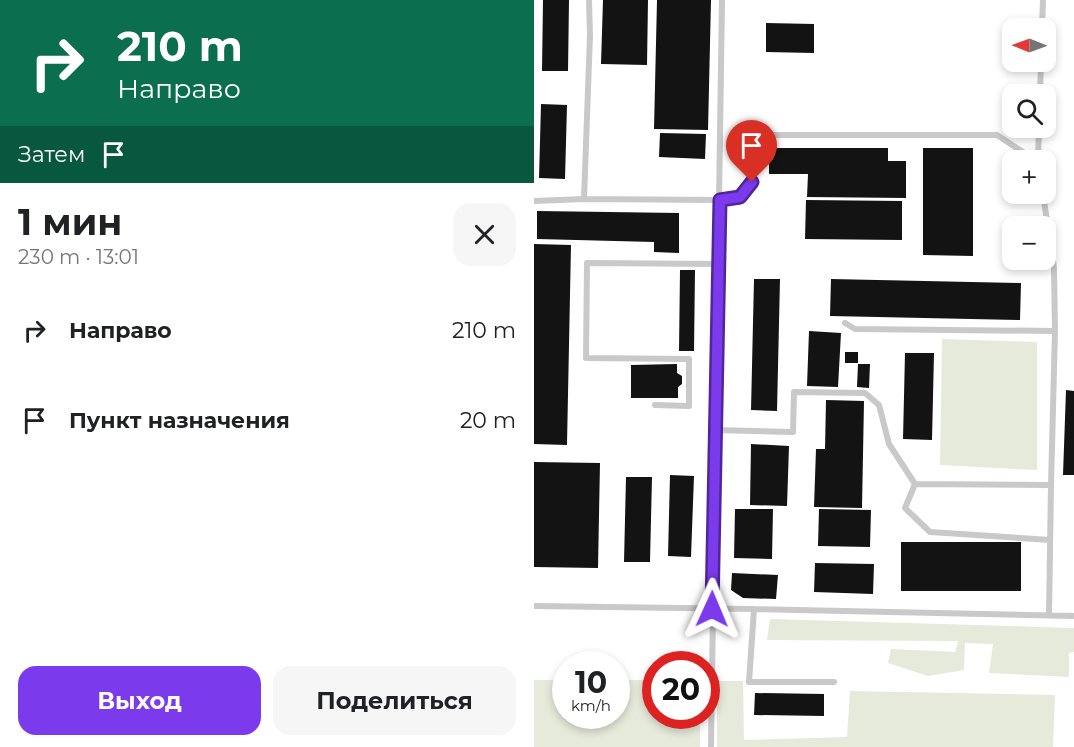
<!DOCTYPE html>
<html lang="ru">
<head>
<meta charset="utf-8">
<style>
  :root { --surface:#fff; --page:#f6f6f6; --text:#202124; --muted:#757577; --accent:#7c3aed }
  body { margin:0; font-family:Montserrat,sans-serif; background:var(--page); color:var(--text); height:100vh; display:flex; flex-direction:column; font-size:22px; white-space:nowrap }
  * { box-sizing:border-box; margin:0 }
  p { font-size:20px; color:var(--muted) }
  .icon { flex:none; width:33px; height:33px; fill:none; stroke:currentColor; stroke-width:2; stroke-linecap:round; stroke-linejoin:round }
  .map { position:relative; flex:1; overflow:hidden }
  .sheet { display:flex; flex-direction:column; background:var(--surface); width:534px }
  .sheet>* { flex:none }
  .hud { background:#0b6e4f; color:#fff; overflow:hidden }
  .needle { width:39px; rotate:271deg }
  .controls { position:absolute; left:468px; top:18px; display:grid; gap:12px }
  .controls a { display:grid; place-items:center; width:54px; height:54px; border-radius:12px; background:var(--surface); box-shadow:0 3px 9px #0003; font-size:30px }
  .speed { position:absolute; left:18px; top:651px; display:flex; gap:12px; font-size:30px; font-weight:700; text-align:center }
  .speed>* { display:grid; place-content:center; width:78px; height:78px; border-radius:50%; background:var(--surface); box-shadow:0 3px 9px #0003; line-height:1 }
  .speed small { font-size:15px; font-weight:400 }
  .speed .limit { border:9px solid #d22; background:#fff; color:#111 }
  .pin { position:absolute; display:grid; place-items:center; width:51px; height:51px; color:#fff; margin:-62px -26px; border-radius:50% 50% 50% 0; rotate:-45deg; box-shadow:0 0 6px #0007 }
  .pin .icon { rotate:45deg }
  .me { position:absolute; width:66px; margin:-33px; rotate:1deg; stroke-linejoin:round; filter:drop-shadow(0 0 4px #0008) }
  .turn { display:flex; align-items:center; gap:21px; height:126px; padding:0 18px; font-size:27px }
  .turn .icon { width:78px; height:78px; stroke-width:2.5 }
  .turn b { display:block; font-size:42px; line-height:51px }
  .then { display:flex; align-items:center; height:57px; padding:0 18px; background:#0003; gap:12px; font-size:22px }
  .round { display:grid; place-items:center; flex:none; width:63px; height:63px; border-radius:18px; background:var(--page) }
  .summary { display:flex; align-items:center; justify-content:space-between; height:102px; padding:0 18px }
  h1 { font-size:36px; font-weight:700; line-height:45px }
  .primary-button { display:flex; gap:12px; margin-top:auto; padding:12px 18px }
  .primary-button a { flex:1; height:69px; border-radius:18px; background:var(--accent); color:#fff; font-size:24px; font-weight:700; line-height:69px; text-align:center }
  .primary-button a+a { background:var(--page); color:var(--text) }
  ul { padding:0; list-style:none }
  li { display:flex; align-items:center; gap:18px; height:90px; padding:0 18px }
  li div { flex:1 }
  li b { display:block; font-size:22px }
  li em { font-style:normal }
  main { display:flex; flex:1; min-height:0 }
  .map>svg:first-child { display:block }
  .green { fill:#e5eada }
  .building { fill:#131313 }
  .lines { fill:none; stroke-linecap:round; stroke-linejoin:round }
  .lane { stroke:#c9c9c9; stroke-width:6 }
  .route-casing { stroke:#51269a; stroke-width:15 }
  .route { stroke:#7c3aed; stroke-width:10 }
</style>
</head>
<body>
<main>
<section class="sheet">
<div class="hud">
<div class="turn"><svg class="icon" aria-label="right" viewBox="0 0 24 24"><path d="M7 20v-9h11M14 6l5 5-5 5"/></svg><div><b>210 m</b>Направо</div></div>
<div class="then">Затем<svg class="icon" aria-label="arrive" viewBox="0 0 24 24"><path d="M6 21V4h12l-3 4 3 4H6"/></svg></div>
</div>
<div class="summary"><div><h1>1 мин</h1><p>230 m · 13:01</p></div><a class="round"><svg class="icon" aria-label="close" viewBox="0 0 24 24"><path d="M6 6l12 12M18 6L6 18"/></svg></a></div>
<ul>
<li><svg class="icon" aria-label="right" viewBox="0 0 24 24"><path d="M7 20v-9h11M14 6l5 5-5 5"/></svg><div><b>Направо</b></div><em>210 m</em></li>
<li><svg class="icon" aria-label="arrive" viewBox="0 0 24 24"><path d="M6 21V4h12l-3 4 3 4H6"/></svg><div><b>Пункт назначения</b></div><em>20 m</em></li>
</ul>
<div class="primary-button"><a>Выход</a><a>Поделиться</a></div>
</section>
<div class="map">
<svg width="540" height="747" viewBox="0 0 540 747">
  <rect width="100%" height="100%" fill="#fff"/>
  <path class="green" d="M408,339l95,3v128l-97,-5z
    M236,619l304,9v24l-5,1v24l-80,-4 4,-29 -28,-1 -1,27 -36,6 -40,-13 3,-14 64,3 3,-11 -191,-1z
    M0,680h31l1,36h50l1,-36h38l1,36h44v31h-166z
    M183,681h26l1,59 103,-3 3,-46 205,4 -2,52h-336z"/>
  <path class="building" d="M9,0h26l-1,71h-26z
    M69,0h45l-1,65 -46,-1z
    M123,0h54l-3,130 -54,-1z
    M232,23l48,1v29l-48,-1z
    M7,104l26,1 -2,74 -26,-1z
    M126,133l46,1 -1,25 -46,-2z
    M235,148h119v13h18v37l-99,-1 1,-23h-39z
    M389,148h50v108l-50,-1z
    M272,200l96,1v39l-97,-1z
    M3,211l142,2v40l-25,-1v-10l-117,-3z
    M0,244l37,1 -4,200 -33,-1z
    M146,270h15l-1,81h-15z
    M220,279h26l-3,132 -26,-1z
    M297,279l190,4 -1,37 -190,-4z
    M275,331l32,2 -3,54 -31,-1z
    M311,352h13v11h-13z
    M371,353h29l-2,87 -29,-1z
    M143,364v9l5,3v8l-4,3v11h-47v-33z
    M324,364h12l-1,24 -12,-1z
    M532,390l8,1v84h-11z
    M292,400l38,1 -2,107 -48,-1 2,-58h9z
    M217,444l38,2 -2,60 -37,-1z
    M0,462l66,1 -2,105 -64,-1z
    M136,475l24,1 -3,81 -23,-1z
    M92,477h26l-2,85h-26z
    M201,509h38l-1,50 -38,-1z
    M285,509l52,1 -1,37 -52,-1z
    M367,542h120v49h-120z
    M281,563l59,1 -1,30 -59,-2z
    M198,573l46,2 -2,24 -33,-1 -12,-8z
    M221,693l69,1v22l-70,-1z"/>
  <g class="lines">
    <path class="lane" d="M508,28l1,-28
      M506,94l1,-32
      M504,160l1,-32
      M509,194l11,74 1,63 -4,154 -2,130
      M50,199l6,-164 -1,-35
      M0,201l50,-2 136,1 20,-3 11,-15 6,-40 15,-7h225l38,25
      M311,323l10,6 200,2
      M121,405l34,1v-47l-103,-1 1,-95 131,1
      M181,430l78,2 1,-40 71,1 14,12 10,39 26,40
      M516,540l-120,-8 -25,-24 10,-24 136,1
      M0,606l220,3 320,7
      M220,609l-5,73h85
      M177,747l11,-747"/>
  </g>
  <g class="lines">
    <g class="route-casing">
      <path id="route" d="M178,609l8,-409 20,-3 12,-15"/>
    </g>
    <use href="#route" class="route"/>
  </g>
</svg>
<div class="controls">
<a><svg class="needle" viewBox="-14 -14 28 28"><path d="M0-13l5 13h-10z" fill="#e53935"/><path d="M0 13l5-13h-10z" fill="#757577"/></svg></a>
<a><svg class="icon" aria-label="search" viewBox="0 0 24 24"><circle cx="10" cy="10" r="6"/><path d="M15 15l6 6"/></svg></a>
<a>+</a>
<a>−</a>
</div>
<div class="speed"><div>10<small>km/h</small></div><div class="limit">20</div></div>
<div class="pin" style="left:218px;top:182px;background:#d93025"><svg class="icon" aria-label="arrive" viewBox="0 0 24 24"><path d="M6 21V4h12l-3 4 3 4H6"/></svg></div>
<svg class="me" style="left:178px;top:609px" viewBox="-20 -20 40 40"><path d="M0-17L14 15 0 8-14 15z" fill="#7c3aed" stroke="#fff" stroke-width="4"/></svg>
</div>
</main>
</body>
</html>
